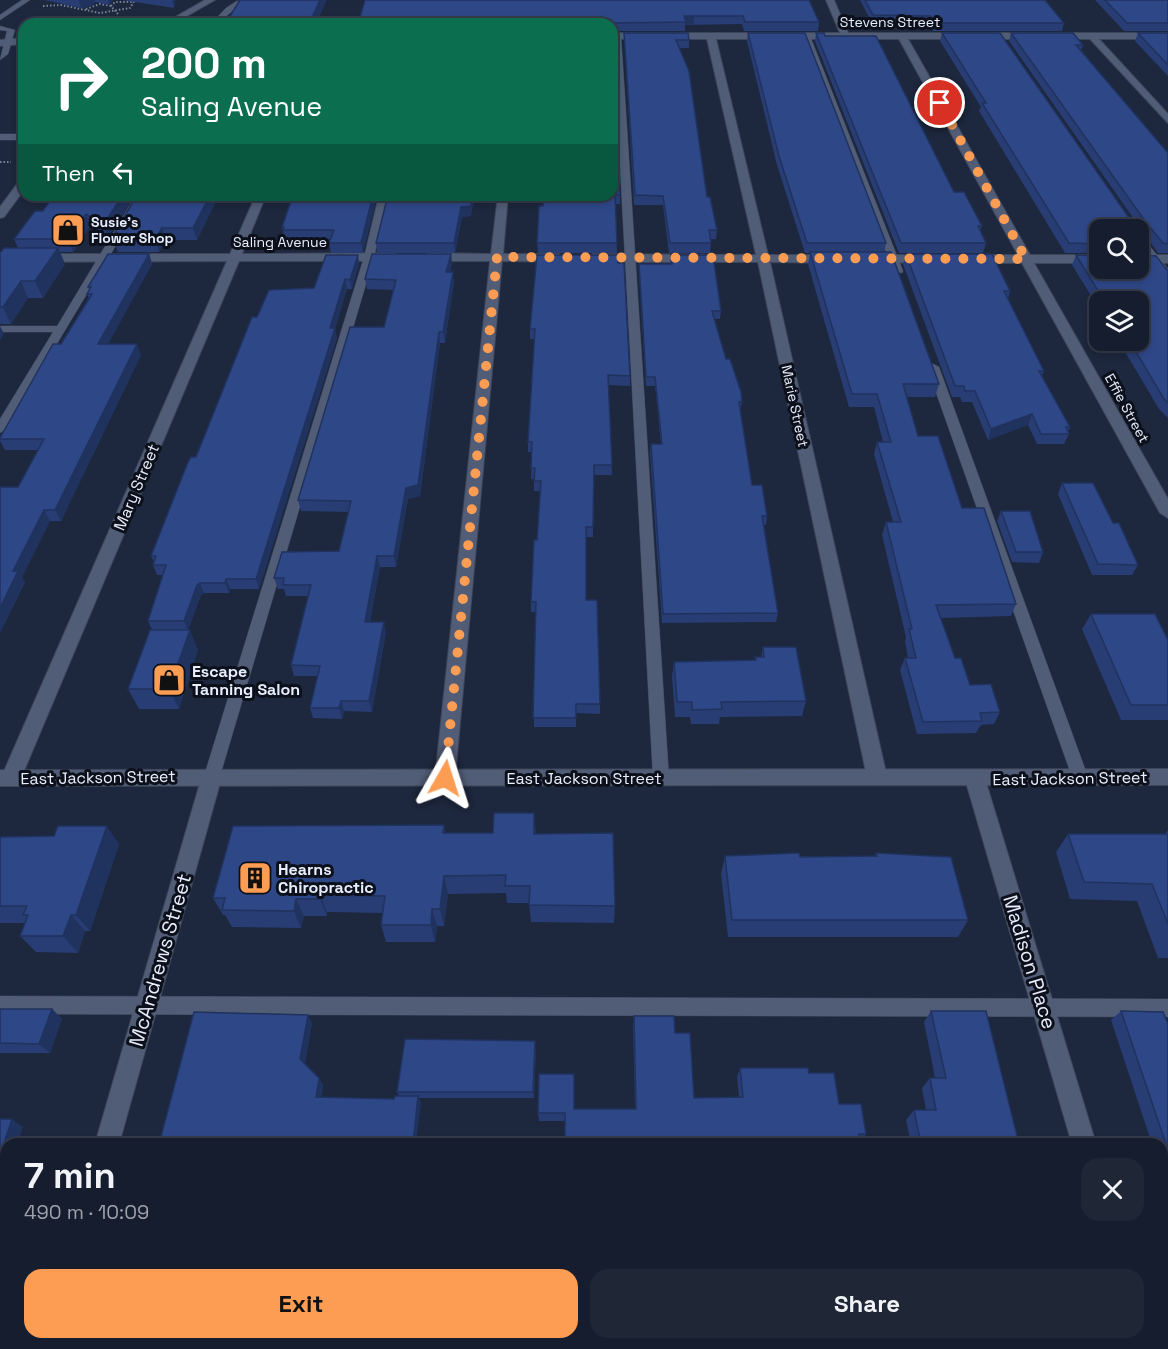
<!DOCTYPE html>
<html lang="en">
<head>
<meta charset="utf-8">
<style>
  :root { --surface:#161d2e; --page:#1f2636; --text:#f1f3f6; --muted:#9ea2aa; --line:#353b4a; --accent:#fd9d54 }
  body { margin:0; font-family:"Space Grotesk",sans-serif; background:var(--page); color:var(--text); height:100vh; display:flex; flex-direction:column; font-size:22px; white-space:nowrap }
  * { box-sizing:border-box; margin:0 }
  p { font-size:20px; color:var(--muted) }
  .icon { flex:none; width:33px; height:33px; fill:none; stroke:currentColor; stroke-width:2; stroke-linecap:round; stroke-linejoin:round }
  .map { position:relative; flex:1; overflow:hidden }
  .panel { position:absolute; left:0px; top:1138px; width:1168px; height:212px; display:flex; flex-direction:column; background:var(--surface); border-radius:18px 18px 0 0; box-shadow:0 3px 9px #0003,0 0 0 2px var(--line) }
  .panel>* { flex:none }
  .banner { position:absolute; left:18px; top:18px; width:600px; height:183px; border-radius:18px; box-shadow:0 3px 9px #0003,0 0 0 2px var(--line); background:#0b6e4f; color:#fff; overflow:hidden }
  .fabs { position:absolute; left:1089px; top:219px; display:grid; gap:12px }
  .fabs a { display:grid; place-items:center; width:60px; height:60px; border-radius:12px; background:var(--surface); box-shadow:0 3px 9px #0003,0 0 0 2px var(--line); font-size:30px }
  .pin { position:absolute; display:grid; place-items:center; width:51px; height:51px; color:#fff; margin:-26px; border:3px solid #fff; border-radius:50%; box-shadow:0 2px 6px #0007 }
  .me { position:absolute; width:66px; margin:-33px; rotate:6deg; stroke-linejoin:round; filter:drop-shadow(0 0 4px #0008) }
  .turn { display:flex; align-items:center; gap:21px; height:126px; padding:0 24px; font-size:27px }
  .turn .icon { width:78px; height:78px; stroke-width:2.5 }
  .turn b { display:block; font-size:42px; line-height:51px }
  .then { display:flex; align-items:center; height:57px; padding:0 24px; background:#0003; gap:12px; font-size:22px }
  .round { display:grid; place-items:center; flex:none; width:63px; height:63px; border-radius:18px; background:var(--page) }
  .summary { display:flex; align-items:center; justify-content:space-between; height:102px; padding:0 24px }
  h1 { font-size:36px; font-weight:800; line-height:45px }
  .button { display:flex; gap:12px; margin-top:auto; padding:12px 24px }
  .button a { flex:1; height:69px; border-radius:18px; background:var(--accent); color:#111; font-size:24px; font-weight:800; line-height:69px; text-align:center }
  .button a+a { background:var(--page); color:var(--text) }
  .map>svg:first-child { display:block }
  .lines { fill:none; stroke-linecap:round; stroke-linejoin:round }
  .lane-casing { stroke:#3d4558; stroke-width:1 }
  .street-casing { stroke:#3d4558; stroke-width:2 }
  .secondary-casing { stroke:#3d4558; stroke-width:2 }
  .path { stroke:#7a8396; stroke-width:2; stroke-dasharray:1.5 2; stroke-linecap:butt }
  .lane { fill:#515d77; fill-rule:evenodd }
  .street { fill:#515d77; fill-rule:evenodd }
  .secondary { fill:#515d77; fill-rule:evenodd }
  .wall { fill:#283d74 }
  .shaded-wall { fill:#20325e }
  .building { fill:#2e4787; stroke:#20325e; stroke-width:1.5 }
  .route { stroke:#fd9d54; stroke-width:10; stroke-dasharray:0 18 }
  .labels { text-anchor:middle; stroke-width:6; stroke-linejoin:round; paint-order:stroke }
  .far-street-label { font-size:14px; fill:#e7eefe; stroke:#0c101a }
  .far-poi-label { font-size:14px; font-weight:bold; fill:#e7eefe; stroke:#0c101a; text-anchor:start }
  .street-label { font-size:16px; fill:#e7eefe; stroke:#0c101a }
  .poi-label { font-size:16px; font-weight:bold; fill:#e7eefe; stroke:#0c101a; text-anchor:start }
  .near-street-label { font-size:20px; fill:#e7eefe; stroke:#0c101a }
</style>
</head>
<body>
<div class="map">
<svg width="1168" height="1349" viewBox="0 0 1168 1349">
  <rect width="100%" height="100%" fill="#1d273d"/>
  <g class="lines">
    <g class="lane-casing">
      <path id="lane" d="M22,0h8l-30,20v-5z
        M237,1l5,1 -24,22h-7l15,-16z
        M0,26l15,4 -7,24 -8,6 7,-29 -7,-1z
        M617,34l4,2 48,742 -2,5 -6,2 -6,-2 -2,-5 -40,-742z
        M803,34l7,2 93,235 -1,2 -9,-2z
        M0,134h24v6h-24z
        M136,195h10l-140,234 -6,4v-14l53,-87h-53v-6h57z
        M379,195h10l-15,62 -154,519 -2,5 -6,2 -6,-2 -2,-5 160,-519z
        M1138,231l30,38v10l-4,-1 -26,-36z
        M933,364l6,3 149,410 -2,5 -6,2 -6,-2 -2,-5 -145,-410z
        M0,996l1168,3v18l-1168,-3z"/>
    </g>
    <g class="street-casing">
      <path id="street" d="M826,0h8l14,33h320v6h-69l69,75v9l-78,-84h-182l122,216h70v8h-66l134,236v19l-8,-5 -138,-250h-51l-6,-4 6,-4h47l-119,-216h-183l52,216h64l6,4 -6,4 -62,-1 117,515 -3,6 -7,2 -7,-2 -3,-6 -109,-515h-165l-6,-4 6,-4 163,1 -49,-216h-95v-6h228z
        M256,195h10l-24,59 152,-1 6,4 -6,4h-155l-218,517 -3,6 -7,2 -7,-2 -3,-6 226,-517 -227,1v-8h230z
        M498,195h10l-5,59h56l6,4 -6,4 -57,-1 -47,517 -3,6 -7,2 -7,-2 -3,-6 55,-517h-62l-6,-4 6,-4 63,1z
        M869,255h59l6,4 -6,4 -63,-1v-6z
        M1138,255h30v8h-30z
        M212,768l7,2 3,6 -103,368h-24l107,-368 3,-6z
        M975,771l7,2 3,6 111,365h-24l-107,-365 3,-6z
        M1162,1317h6v28l-8,-1h2z
        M0,1322h6v22l10,2 -16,3z
        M36,1344h28l-1,5h-28z
        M1130,1344h28l1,5h-28z"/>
    </g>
    <g class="secondary-casing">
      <path id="secondary" d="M205,0h10l-42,24h-10z
        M24,38v6l-24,2v-6z
        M24,179v11l-20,27 -4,1v-11l20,-27z
        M1168,769v16l-1168,1v-16z"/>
    </g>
    <path class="path" d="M43,6l18,-1 39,8 30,-5 5,-8
      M86,9l14,-5 11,2
      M118,14l-7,-8 4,-4h19
      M121,24l3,-4 18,4
      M0,162h11"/>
    <use href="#lane" class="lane"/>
    <use href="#street" class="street"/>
    <use href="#secondary" class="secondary"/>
  </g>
  <path class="wall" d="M44,0h69l-4,5 -14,-3 -3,4 -11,2z
    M122,0h53l-1,8z
    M809,0l10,22 -1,9h-74l-2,-7 -57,1v6h-73v-7h-254z
    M860,0h185l19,23 -2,8h-129l-5,-8h-56z
    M1095,0h73v31h-44z
    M624,33l65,7v8h-10l28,149 10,33 -1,9h-5l-1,14h-41l-6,-48h-29z
    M748,33l138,210 -2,9 55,132 -4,13h-29l12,39 44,72 54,96 -5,12 -71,2 15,40 15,27 30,27 -6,12 -13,1 -5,8 -59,1 -17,-64 5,-12h3l-3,-16 1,-5 -24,-102 4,-13h7l-19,-68 3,-12h6l-9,-35h-25l-41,-143 2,-11h-5l-28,-88 -30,-124z
    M816,33l9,3 157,190 -2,6 6,11 -3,10h-84l-84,-212z
    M942,33l190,189h4l-127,-181 2,-8 72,12 -2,5 87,103v100h-10l-18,-25v6l7,9 -4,10h-2v2l27,15v148l-9,-9 -41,-69h20v-38h-38v8l-28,-45 4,-10 62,13 -38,-38v23h-35l-86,-142 2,-4 -41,-66z
    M1138,33h30v43l-33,-35z
    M135,195l-27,42 -18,-11 -17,26h-13l5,12 -22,34h-15l-17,26h-11v-71l18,-5 -4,-9 29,-28z
    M137,195h82l-22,45h-31l-7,12h-41l-4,-12 2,-4 -1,-4z
    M293,195h84l-14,58h-32l-2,-10 2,-4h-46l-3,-12z
    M388,195l83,21 -9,1 -7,36h-78l-1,-10z
    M545,195h75v9h-5l2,49h-79l-1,-10z
    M149,254l3,10 -44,80 33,11 -80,166h-11l-28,56 3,5 -25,51 18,-146 20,-37h-33l-5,-9v-3l61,-94 28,-45 -2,-5 2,-4 -1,-3z
    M451,254l1,10 -2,8 4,10 -9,61h-5l-20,153 -12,3 -12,68h-16l-10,55 16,10 -14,80 -28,-1 -2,8 -29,-1 -3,-10 8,-32h-24l-3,-11 17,-69h-22l-2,-7h-6l-4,-11 65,-27 10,-39 -48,-1 -3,-11 86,-173 10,-37 -27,-1 -2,-10z
    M906,254l104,37 -2,8 36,72 -2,5 28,51 -2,5 1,2 -5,10h-27l-9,-19 -40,15 -16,-38h-10l-2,-5h-8l-49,-133z
    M358,255l1,9 -7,25h-5l-12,40 2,9 -78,251h-29l-1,4h-25l-3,2 -13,35 10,20 -19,59h-40l-11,-20 24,-59 -4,-9 15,-46h-6l-4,-10 1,-3 -3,-6 106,-239 57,-29z
    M671,255l50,56 -1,8h-6l12,40 16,43 -2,9 12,74 15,31 -1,9h-2l14,88 -2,9 -114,1 -12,-170 1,-9h10l-6,-58h-9l-7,-113v-9h31z
    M618,263l12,113v10l-22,-1 4,90h-18l-1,62h-7v63l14,104v10l-24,-1v14h-42l1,-115h-4v-10l6,-62 3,-49h-6v-12h-3l1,-27h-4v-10l7,-103h-5v-10z
    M1062,483l51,40 25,42 -6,10h-40l-34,-81z
    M1001,511l42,41 -4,11 -27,-1 -15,-41z
    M1091,614l77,26v80h-47l-39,-91z
    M763,647l43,54 -4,15 -82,1 -1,7h-28l-1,-7h-15l-3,-40 2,-15 81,-2v-3h6z
    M444,825l1,8 91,1 79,72 -1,17 -83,-1 -2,-19h-22l-1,-10 -58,1 -4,32h-7l-2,16h-49l-5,-17 2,-12 -56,-1v4h-23l-3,12 -69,-1 -7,-12h-2l-10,-17z
    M1168,830v128h-10l-21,-57 -67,-2 -14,-47 12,-18h97z
    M54,836l65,8 -29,87h-5l-7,22 -42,-1 -16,-16 5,-13h-25v-86z
    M876,853l92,67 -10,17h-230l-7,-63 4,-18h150z
    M0,1009h52l10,10 -12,34h-50z
    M931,1011l88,133h-108l-5,-24 8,-10h12l-4,-22 8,-10h5l-11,-56z
    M1121,1011l47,13v168l-6,-16v-32h-10l-41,-124z
    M634,1016l41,17 19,65 45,-1 -2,-20 3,-9 69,5 30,31 27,30 -5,8 -296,-21h-26l-1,-8 36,-4h61l-2,-84z
    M312,1023l-7,40 18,22 -2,12 73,2 5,-3 -2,-4 139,-45 -2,51h-115l2,5 -262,41z"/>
  <path class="shaded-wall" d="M79,0h16v2l-3,4 -11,2z
    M108,0h5l-4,5z
    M172,0h3l-1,8z
    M320,0h7l-11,24h-7z
    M684,16h10v8l-9,1z
    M123,195h12l-27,42 -5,-12z
    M210,195h9l-22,45 -4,-12z
    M373,195h4l-14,58 -2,-10z
    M472,195h3l-4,21 -9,1 -7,36 -1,-10 7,-36z
    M86,214l4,12 -17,26 -5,-13z
    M162,228l4,12 -7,12 -4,-12z
    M58,248l7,16 -22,34 -8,-17z
    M149,254l3,10 -50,91 -4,-11z
    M451,254l1,10 -5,18 -1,-10z
    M358,255l1,9 -7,25 -2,-9z
    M453,272l1,10 -9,61 -2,-11z
    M345,279l2,10 -12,40 2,9 -78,251 -3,-10z
    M21,281l7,17 -17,26 -8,-17z
    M0,326l4,8 -4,6z
    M439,332l1,11 -20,153 -12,3 -12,68 -2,-11 12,-68z
    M137,344l4,11 -80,166 -6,-11z
    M1032,414l-4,11 -40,15 3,-11z
    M44,510l6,11 -28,56 3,5 -25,51v-25l13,-37z
    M377,556l3,11 -12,65 -3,-10z
    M226,579l4,10 -1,4 -4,-10z
    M200,583l4,10 -3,2 -13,36 -4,-10 13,-36z
    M384,622l2,10 -14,80 -3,-11z
    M190,630l8,20 -19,59 -10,-20z
    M341,701l3,10 -2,8 -3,-11z
    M534,813l2,18 -1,21 -1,-18z
    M107,826l12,18 -29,87 -14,-16z
    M444,876l4,18 -4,32 -4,-17z
    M320,895l7,17v4l-7,-17z
    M296,899l8,17 -3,12 -7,-17z
    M432,909l5,17 -2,16 -4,-17z
    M71,915l14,16 -7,22 -15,-17z
    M52,1009l10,10 -12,34 -11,-9z
    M308,1015l4,8 -8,43 -4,-7z
    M535,1041l1,6 -2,51 -1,-6z
    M319,1078l4,7 -3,18 -4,-6z
    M418,1096l3,7 -5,41h-3z
    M12,1119l11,8 -5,17h-12v37l-6,19v-45z"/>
  <path class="building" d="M240,0h80l-11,24h-84z
    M365,0h444l10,22h-74l-2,-6h-59l2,6 -75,1v1h-253z
    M865,0h180l19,23h-129l-5,-7 -57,-1z
    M1105,0h63v23h-41z
    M624,33h64l1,7h-13l13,31 18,126h3l7,33h-8l2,13h-41l-7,-47 -28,-1z
    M748,33h57l81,210h-79l-28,-87z
    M816,33h8l1,3h51l78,156h10l18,34h-4l8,17h-85z
    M942,33h58l132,189 8,1v11l7,9 -6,1v11l15,1 11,14h1v133l-4,-4 -35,-59h9v-38h-33l-29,-47 24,1v12h38v-38h-38v14l-31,-1 -87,-140h4z
    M1011,33h62l10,12h-7l92,108v91l-5,-1 -18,-22z
    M1138,33h30v32z
    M612,49l8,146h-5l2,48h-80l2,-37h4l2,-11h67z
    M54,195h69l-20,30 -17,-11 -18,25h-54l21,-28h8z
    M137,195h73l-17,33h-31l-7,12h-41l4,-7 -3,-1z
    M293,195h80l-12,48h-32l5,-13h-51l1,-3h-2z
    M388,195h84l-1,11 -10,1 -7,36h-78z
    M4,248h54l-23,33h-14l-18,26h-3v-54z
    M810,252h81l48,132h-36l15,52h20l24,72h22l32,96 -80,1 19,53h6l9,27 21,-1 9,28 -20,1 2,8 -59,1 -18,-64h11l-7,-29h3l-26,-107h15l-24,-80h14l-14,-48h-25z
    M108,254h41l-51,90h39l-82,166h-11l-31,61h5l-18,37v-121h18l26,-48h-44v-1l53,-94h8l31,-50h-5l4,-7h-3z
    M372,254h79l-5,18h7l-10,60h-4l-21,153 -12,3 -12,68h-17l-12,66h19l-15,79h-28l-2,7h-29l10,-42 -29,-1 20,-80h-28l1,-7h-10l8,-26 57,-1 12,-50 -53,-1 52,-173h34l12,-47 -31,-1z
    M906,254h86l18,37h-6l40,80h-5l31,56h-4l3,7h-28l-9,-20 -41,15 -16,-38h-10l-1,-5h-9z
    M326,255h32l-8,25 -5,-1 -15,49h5l-79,251h-30l-1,4h-25l-3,2 -13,36h-36l18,-56h-13l3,-9h-5l37,-94 3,-5h5l56,-140h5l12,-27 45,-2z
    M537,255h80l1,8h6l6,113 -22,-1 4,90h-18l-1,62h-7v73h11l3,104h-24v14h-43l3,-116h-5l3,-62h3l4,-59h-7l1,-13h-4l1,-26h-4l7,-113h-5z
    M671,255h42l8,56h-9l14,48h4l11,33 1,10h-3l13,83h10l5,31h-5l16,97 -115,1 -12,-170h11l-7,-67h-9l-7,-113h33z
    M1062,483h31l20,40h6l19,42 -40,-1z
    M1001,511h29l13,41h-27z
    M1091,614h64l13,26v65h-37z
    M150,630h40l-21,59h-41z
    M763,647h33l10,54 -85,1 1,7 -30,1v-8h-15l-3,-40 82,-2 -1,-3h9z
    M494,813h40v21l79,-1 2,73 -86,-1 1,-19h-25l1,-11 -62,1 -4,33h-8l-1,16h-50l4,-29 -65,-1v4h-24l-2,12 -72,-1 3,-12h-12l20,-72 211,-1 -1,8h50z
    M58,826h49l-31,89h-5l-8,21h-43l8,-21h-5l4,-9h-27v-69l54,-1z
    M1068,834h100v90l-16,-40 -68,-2z
    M799,853l1,4 77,-1 -1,-3 75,4 17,63h-236l-7,-64z
    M0,1009h52l-13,35 -39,-1z
    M931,1011h55l33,133h-98l-7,-34h22l-6,-32h16z
    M1121,1011l42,1 5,12v126z
    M194,1012l114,3 -8,44 19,19 -3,19 78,2 1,-3h23l-5,48h-254z
    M634,1016h40l1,17h15l4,65 49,-1 -3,-29h68l1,5h25l5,31h22l5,30h-7l2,10h-296v-31h-27l1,-39h35v35h62z
    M405,1039l130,2 -2,51h-136z
    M0,1119h12l-12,36z"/>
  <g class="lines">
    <path class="route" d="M445,778l52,-521 529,2 -86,-156"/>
  </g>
  <defs>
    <g id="shop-square" transform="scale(1.725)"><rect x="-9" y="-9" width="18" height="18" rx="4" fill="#fd9d54" stroke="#0c101a"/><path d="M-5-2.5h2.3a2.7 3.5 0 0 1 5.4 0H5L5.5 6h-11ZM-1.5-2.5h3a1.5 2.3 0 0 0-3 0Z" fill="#111"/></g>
    <g id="building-square" transform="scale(1.725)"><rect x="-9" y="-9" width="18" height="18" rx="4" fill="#fd9d54" stroke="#0c101a"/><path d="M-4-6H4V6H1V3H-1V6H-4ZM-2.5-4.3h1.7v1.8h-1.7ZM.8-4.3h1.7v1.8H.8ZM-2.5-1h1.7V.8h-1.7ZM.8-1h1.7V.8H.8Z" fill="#111"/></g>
  </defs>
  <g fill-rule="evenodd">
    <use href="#shop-square" x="68" y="230"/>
    <use href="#shop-square" x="169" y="680"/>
    <use href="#building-square" x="255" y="878"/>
  </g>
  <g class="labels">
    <g class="far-street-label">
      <text x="890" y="27">Stevens Street</text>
      <text x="280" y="247">Saling Avenue</text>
      <text transform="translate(795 406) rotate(78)" y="5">Marie Street</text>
      <text transform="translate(1127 408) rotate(61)" y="5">Effie Street</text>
    </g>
    <g class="far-poi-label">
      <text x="91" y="227">Susie's<tspan x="91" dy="16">Flower Shop</tspan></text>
    </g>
    <g class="street-label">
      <text transform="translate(136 487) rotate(-67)" y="6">Mary Street</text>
      <text transform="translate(98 777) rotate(-1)" y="6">East Jackson Street</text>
      <text x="584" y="784">East Jackson Street</text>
      <text transform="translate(1070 778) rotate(-1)" y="6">East Jackson Street</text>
    </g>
    <g class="poi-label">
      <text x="192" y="677">Escape<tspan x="192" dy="18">Tanning Salon</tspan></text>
      <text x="278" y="875">Hearns<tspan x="278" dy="18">Chiropractic</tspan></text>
    </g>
    <g class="near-street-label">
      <text transform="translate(160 960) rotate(-74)" y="7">McAndrews Street</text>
      <text transform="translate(1030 962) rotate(73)" y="7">Madison Place</text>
    </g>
  </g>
</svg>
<div class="fabs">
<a><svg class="icon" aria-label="search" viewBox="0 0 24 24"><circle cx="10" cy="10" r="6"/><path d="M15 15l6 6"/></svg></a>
<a><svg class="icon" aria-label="layers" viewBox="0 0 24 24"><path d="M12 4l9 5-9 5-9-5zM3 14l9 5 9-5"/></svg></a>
</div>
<div class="pin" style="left:940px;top:103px;background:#d93025"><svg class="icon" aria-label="arrive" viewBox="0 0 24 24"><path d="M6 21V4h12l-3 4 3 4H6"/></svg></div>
<svg class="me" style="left:445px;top:778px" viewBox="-20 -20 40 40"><path d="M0-17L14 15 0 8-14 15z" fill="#fd9d54" stroke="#fff" stroke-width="4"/></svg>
<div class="banner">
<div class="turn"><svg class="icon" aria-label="right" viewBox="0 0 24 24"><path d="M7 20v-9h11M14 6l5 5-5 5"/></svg><div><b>200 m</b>Saling Avenue</div></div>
<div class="then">Then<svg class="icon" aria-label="left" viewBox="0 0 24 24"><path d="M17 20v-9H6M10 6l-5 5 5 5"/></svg></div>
</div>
<section class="panel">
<div class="summary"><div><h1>7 min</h1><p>490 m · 10:09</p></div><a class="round"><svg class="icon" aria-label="close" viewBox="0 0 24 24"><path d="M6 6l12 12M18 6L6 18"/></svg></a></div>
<div class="button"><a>Exit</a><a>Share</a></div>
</section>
</div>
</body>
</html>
